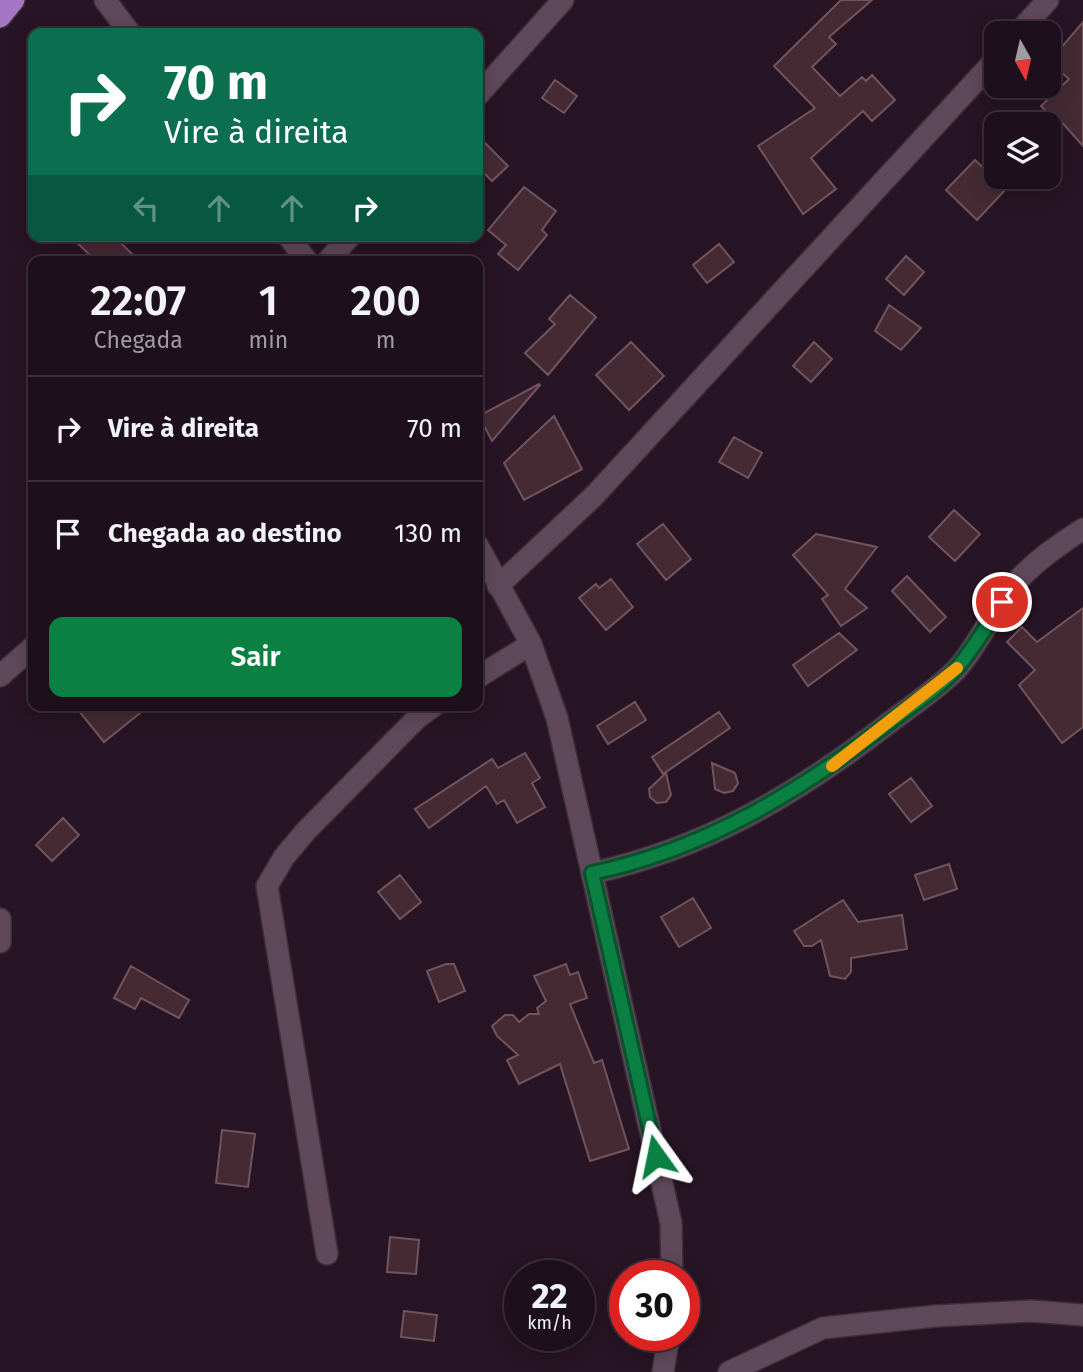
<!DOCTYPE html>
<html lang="pt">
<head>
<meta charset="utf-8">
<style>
  :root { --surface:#1d0f1b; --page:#2a1d28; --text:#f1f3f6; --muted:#a09ca3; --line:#3b2f3a; --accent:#0b8043 }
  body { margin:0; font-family:"Fira Sans",sans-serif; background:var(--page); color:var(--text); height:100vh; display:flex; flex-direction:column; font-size:26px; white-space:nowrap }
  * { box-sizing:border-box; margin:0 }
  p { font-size:23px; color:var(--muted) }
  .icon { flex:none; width:38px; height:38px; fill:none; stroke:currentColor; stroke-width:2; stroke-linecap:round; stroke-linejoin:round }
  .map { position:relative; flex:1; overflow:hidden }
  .side { position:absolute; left:28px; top:256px; width:455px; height:455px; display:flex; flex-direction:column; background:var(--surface); border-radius:14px; box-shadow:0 4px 18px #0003,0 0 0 2px var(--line) }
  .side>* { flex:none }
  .top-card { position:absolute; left:28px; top:28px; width:455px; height:214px; border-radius:14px; box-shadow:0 4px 18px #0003,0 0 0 2px var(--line); background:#0b6e4f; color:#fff; overflow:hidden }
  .needle { width:46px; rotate:172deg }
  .controls { position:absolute; left:984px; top:21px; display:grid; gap:14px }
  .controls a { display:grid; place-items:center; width:77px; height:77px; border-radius:14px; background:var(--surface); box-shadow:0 4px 18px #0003,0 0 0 2px var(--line); font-size:35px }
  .speed { position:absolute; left:504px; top:1260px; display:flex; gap:14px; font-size:35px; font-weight:700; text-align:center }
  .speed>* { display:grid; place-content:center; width:91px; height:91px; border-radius:50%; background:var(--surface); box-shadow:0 4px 18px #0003,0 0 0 2px var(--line); line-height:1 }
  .speed small { font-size:18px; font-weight:400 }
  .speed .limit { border:10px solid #d22; background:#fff; color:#111 }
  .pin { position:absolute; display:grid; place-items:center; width:60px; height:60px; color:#fff; margin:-30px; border:4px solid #fff; border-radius:50%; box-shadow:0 2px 7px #0007 }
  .me { position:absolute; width:77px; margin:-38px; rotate:348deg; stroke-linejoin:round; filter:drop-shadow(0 0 5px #0008) }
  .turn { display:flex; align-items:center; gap:24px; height:147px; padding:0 21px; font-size:32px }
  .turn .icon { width:91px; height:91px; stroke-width:2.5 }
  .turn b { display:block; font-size:49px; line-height:60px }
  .lanes { display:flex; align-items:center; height:66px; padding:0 21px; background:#0003; justify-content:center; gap:35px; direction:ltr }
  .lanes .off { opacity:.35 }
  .eta { display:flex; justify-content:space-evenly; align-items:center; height:119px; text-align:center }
  .eta b { font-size:42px; font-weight:600; line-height:49px }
  .button { display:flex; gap:14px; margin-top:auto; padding:14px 21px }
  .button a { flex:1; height:80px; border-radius:14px; background:var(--accent); color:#fff; font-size:28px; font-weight:600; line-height:80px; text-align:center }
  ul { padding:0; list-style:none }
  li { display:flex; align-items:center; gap:21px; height:105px; padding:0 21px; border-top:2px solid var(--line) }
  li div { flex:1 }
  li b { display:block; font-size:26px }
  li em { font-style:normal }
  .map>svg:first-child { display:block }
  .building { fill:#452a33; stroke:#72545d; stroke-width:2 }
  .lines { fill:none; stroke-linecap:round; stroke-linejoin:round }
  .minor-casing { stroke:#3c2f3a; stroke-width:24 }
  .trunk-casing { stroke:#3c2f3a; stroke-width:24 }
  .minor { stroke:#5f485a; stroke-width:21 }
  .trunk { stroke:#a476c4; stroke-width:21 }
  .route-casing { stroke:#07532c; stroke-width:18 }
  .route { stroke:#0b8043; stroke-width:12 }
  .slow { stroke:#f59e0b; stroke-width:12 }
</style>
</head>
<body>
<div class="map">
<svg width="1083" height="1372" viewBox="0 0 1083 1372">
  <rect width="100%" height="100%" fill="#271424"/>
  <path class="building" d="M841,0h31l-43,37 7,7 -24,23 28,29 22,-19 4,4 6,-6 23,25 -23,21 -9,-10 -52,47 25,31 -33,25 -45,-68 57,-38 -41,-42z
    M1083,22v124l-25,-28 -3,3 -14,-15 28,-27 -20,-17z
    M555,80l22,16 -13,17 -22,-15z
    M478,136l30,30 -16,15 -14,-14z
    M975,160l31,29 -29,31 -31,-30z
    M524,187l32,24 -14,19 5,5 -29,35 -20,-16 8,-9 -18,-15z
    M70,236h44l25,25h-43z
    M719,244l15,18 -27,21 -14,-18z
    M906,256l18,16 -20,23 -18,-16z
    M570,295l26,22 -48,58 -23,-22 30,-29 -6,-5z
    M889,305l32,23 -20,22 -26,-19z
    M631,342l33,34 -35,34 -33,-35z
    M814,342l18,17 -21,23 -18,-16z
    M539,384l1,1 -48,56 -13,-25z
    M554,416l28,53 -58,31 -20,-37z
    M734,437l28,16 -14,25 -29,-16z
    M954,510l26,24 -25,27 -26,-24z
    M663,524l28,35 -25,21 -29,-36z
    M816,534l61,13 -32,42 22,19 -26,18 -19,-27 6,-4 -35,-40z
    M907,576l39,41 -16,15 -38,-41z
    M611,579l22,28 -27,23 -27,-32 17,-14 3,4z
    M1083,608v119l-21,16 -43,-58 16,-15 -28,-28 15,-15 15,15z
    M839,633l18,17 -49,36 -15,-21z
    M635,702l11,18 -38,24 -11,-18z
    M74,705h76l-46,37z
    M719,712l11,16 -67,46 -11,-17z
    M525,753l15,25 -8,5 13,24 -28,16 -13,-23 -7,4 -11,-18 -57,42 -14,-19 77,-50 6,9z
    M712,763l23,10 3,10 -5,8 -9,2 -9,-4z
    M666,773l5,22 -5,7 -9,1 -7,-6 -1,-8z
    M911,778l21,28 -21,16 -22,-28z
    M63,818l16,17 -27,26 -16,-16z
    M949,864l8,25 -33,11 -9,-25z
    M400,875l21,27 -21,17 -22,-27z
    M693,898l18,30 -32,19 -18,-30z
    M843,900l15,22 44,-7 5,34 -56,9v14l-6,7 -15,-3 -9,-36 -9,6h-8l-10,-15z
    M446,964h8l11,27 -26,11 -12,-31z
    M566,964l4,11 8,-3 9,26 -17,6 24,59 8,-3 27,89 -39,12 -30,-97 -41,20 -12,-24 11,-5 -21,-19 -5,-10 13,-11h8l6,7 10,-8h10l-2,-6 9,-7 -12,-25z
    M131,966l58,34 -10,18 -38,-20 -6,11 -21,-11z
    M222,1130l33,4 -7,53 -32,-4z
    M390,1237l29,3 -3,34 -29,-2z
    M404,1311l33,4 -3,26 -33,-4z"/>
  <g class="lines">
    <g class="minor-casing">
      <path id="minor" d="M105,0l25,33
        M1018,33l30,-33
        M478,95l85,-95
        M288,236l19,25
        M328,261l22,-25
        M478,546l53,98 26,74 114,505 1,53
        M498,586l96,-90 402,-437
        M0,676l33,-29
        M478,677l53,-33
        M592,873c112,-24 203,-78 293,-147 23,-18 50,-35 71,-56 23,-25 35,-58 57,-84 19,-23 45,-41 70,-57
        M0,919v23
        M327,1254l-60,-368 17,-29 22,-26 111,-113 18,-13
        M663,1372l6,-37
        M729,1372l94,-44 113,-12 95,-5 52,4"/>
    </g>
    <g class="trunk-casing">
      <path id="trunk" d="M0,17l14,-17"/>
    </g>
    <use href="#minor" class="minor"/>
    <use href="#trunk" class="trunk"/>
  </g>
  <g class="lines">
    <g class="route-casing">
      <path id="route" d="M656,1156l-64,-283c114,-24 207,-81 298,-151 22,-17 48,-33 67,-54 17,-20 31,-44 45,-66"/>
    </g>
    <use href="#route" class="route"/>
    <path class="slow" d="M832,766l125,-98"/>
  </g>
</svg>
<div class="controls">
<a><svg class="needle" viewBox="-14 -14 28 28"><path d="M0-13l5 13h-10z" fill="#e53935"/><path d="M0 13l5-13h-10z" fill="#a09ca3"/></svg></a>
<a><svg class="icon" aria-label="layers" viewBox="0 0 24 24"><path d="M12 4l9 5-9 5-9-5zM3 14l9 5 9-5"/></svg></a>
</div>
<div class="speed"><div>22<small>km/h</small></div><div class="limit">30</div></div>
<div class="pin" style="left:1002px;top:602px;background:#d93025"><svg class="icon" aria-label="arrive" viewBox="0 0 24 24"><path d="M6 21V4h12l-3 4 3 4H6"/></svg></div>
<svg class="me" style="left:656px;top:1156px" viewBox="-20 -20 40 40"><path d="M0-17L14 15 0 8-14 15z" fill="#0b8043" stroke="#fff" stroke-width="4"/></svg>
<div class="top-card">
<div class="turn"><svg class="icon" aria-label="right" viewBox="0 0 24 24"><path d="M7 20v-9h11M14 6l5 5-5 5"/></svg><div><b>70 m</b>Vire à direita</div></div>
<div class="lanes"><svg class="icon off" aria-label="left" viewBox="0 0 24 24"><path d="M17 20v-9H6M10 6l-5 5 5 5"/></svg><svg class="icon off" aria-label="ahead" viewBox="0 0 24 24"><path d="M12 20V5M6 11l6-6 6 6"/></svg><svg class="icon off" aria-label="ahead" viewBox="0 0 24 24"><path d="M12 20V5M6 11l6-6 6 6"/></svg><svg class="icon" aria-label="right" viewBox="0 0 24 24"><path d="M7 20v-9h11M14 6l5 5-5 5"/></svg></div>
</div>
<section class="side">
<div class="eta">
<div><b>22:07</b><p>Chegada</p></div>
<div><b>1</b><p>min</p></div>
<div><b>200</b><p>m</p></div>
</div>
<ul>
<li><svg class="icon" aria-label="right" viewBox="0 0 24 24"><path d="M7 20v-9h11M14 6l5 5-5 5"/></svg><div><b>Vire à direita</b></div><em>70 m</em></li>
<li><svg class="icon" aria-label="arrive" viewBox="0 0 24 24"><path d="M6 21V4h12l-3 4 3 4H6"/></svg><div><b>Chegada ao destino</b></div><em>130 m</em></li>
</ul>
<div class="button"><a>Sair</a></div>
</section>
</div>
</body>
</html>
